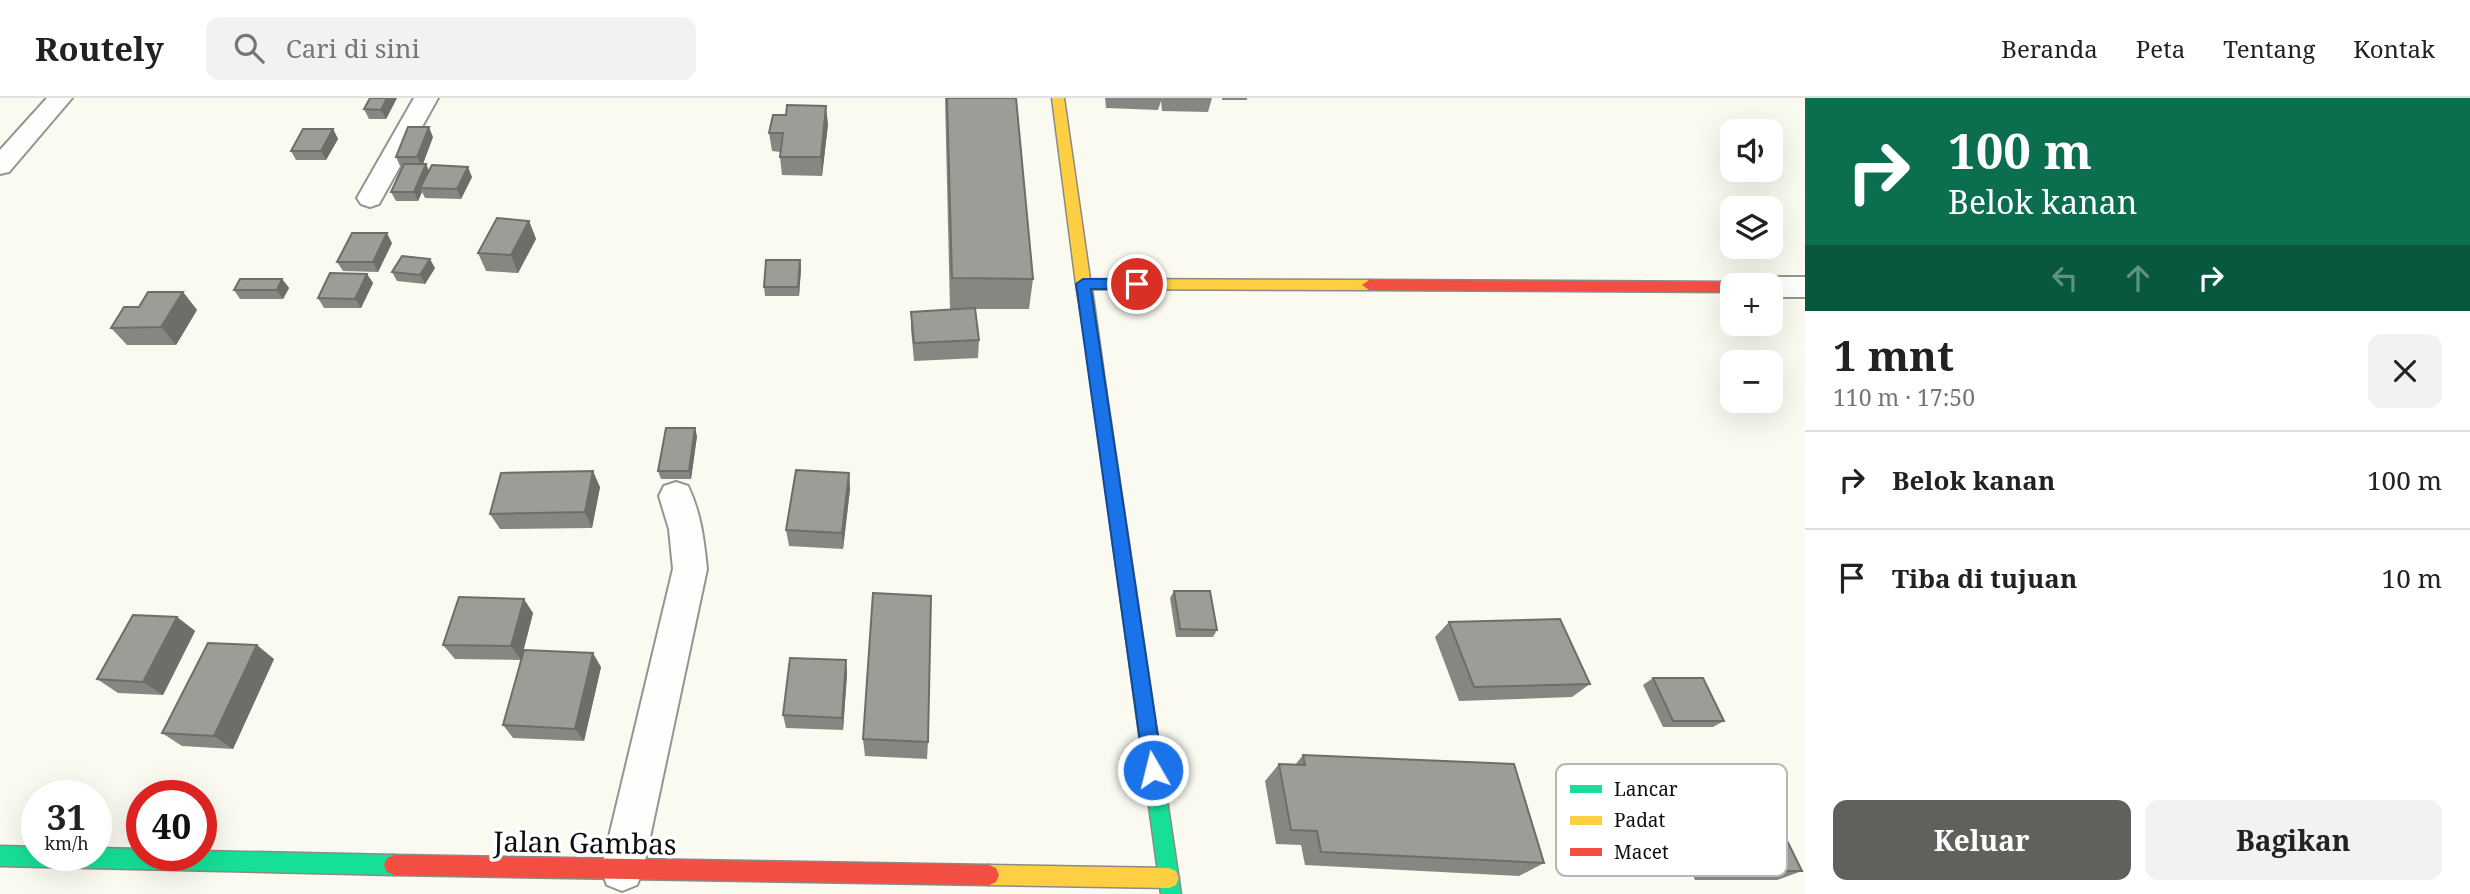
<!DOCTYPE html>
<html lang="id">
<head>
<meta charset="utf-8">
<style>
  :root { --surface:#fff; --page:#f2f2f2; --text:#222; --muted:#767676; --line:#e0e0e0; --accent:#60605d }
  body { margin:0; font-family:"Noto Serif",serif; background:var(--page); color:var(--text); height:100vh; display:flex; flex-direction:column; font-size:26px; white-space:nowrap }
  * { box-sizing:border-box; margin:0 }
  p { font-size:23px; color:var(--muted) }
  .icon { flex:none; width:38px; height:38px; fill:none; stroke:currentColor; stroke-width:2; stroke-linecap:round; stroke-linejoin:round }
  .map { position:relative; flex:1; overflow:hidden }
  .sheet { display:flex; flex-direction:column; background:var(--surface); width:665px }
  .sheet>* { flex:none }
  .hud { background:#0b6e4f; color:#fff; overflow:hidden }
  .controls { position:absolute; left:1720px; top:21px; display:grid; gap:14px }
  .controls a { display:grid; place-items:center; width:63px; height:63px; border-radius:14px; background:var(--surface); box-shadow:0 7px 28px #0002; font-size:35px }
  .speed { position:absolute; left:21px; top:682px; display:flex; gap:14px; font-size:35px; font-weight:700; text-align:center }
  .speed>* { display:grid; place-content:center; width:91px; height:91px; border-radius:50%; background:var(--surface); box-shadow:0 7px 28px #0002; line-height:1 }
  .speed small { font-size:18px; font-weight:400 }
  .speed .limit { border:10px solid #d22; background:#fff; color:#111 }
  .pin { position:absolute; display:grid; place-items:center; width:60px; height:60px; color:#fff; margin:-30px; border:4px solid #fff; border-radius:50%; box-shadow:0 2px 7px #0007 }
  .me { position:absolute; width:77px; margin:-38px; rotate:352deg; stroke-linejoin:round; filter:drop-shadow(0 0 5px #0008) }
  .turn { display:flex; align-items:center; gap:24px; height:147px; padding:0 28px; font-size:32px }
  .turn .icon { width:91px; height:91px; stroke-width:2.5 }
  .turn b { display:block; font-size:49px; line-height:60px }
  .lanes { display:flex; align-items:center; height:66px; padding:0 28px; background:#0003; justify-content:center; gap:35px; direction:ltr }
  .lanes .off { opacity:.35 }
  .round { display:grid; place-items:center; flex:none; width:74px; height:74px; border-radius:14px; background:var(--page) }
  .overview { display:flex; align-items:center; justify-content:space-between; height:119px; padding:0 28px }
  h1 { font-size:42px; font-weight:700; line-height:52px }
  .primary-button { display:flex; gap:14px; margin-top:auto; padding:14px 28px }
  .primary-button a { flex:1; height:80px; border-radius:14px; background:var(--accent); color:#fff; font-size:28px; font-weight:700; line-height:80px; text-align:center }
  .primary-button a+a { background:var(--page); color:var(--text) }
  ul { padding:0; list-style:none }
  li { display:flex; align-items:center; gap:21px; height:98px; padding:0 28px; border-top:2px solid var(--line) }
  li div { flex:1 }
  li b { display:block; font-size:26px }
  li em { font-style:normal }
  header { display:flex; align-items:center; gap:42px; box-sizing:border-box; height:98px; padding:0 35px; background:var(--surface); border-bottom:2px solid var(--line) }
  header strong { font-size:33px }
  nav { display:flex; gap:38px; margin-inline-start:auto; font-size:24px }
  .search { width:490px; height:63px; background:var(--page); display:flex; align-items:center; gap:18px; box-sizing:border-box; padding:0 24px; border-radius:14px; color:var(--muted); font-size:26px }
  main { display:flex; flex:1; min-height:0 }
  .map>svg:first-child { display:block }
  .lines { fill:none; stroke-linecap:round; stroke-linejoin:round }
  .street-casing { stroke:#949490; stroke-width:4 }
  .fast-casing { stroke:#8b8a86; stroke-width:3 }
  .slow-casing { stroke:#8b8a86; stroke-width:3 }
  .jam-casing { stroke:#8b8a86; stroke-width:3 }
  .street { fill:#fefefd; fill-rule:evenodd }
  .fast { fill:#16e098; fill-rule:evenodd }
  .slow { fill:#ffcf43; fill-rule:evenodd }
  .jam { fill:#f24e42; fill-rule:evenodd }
  .wall { fill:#888682 }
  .shaded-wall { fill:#6f6d6a }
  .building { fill:#9e9c97; stroke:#6f6d6a; stroke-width:2 }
  .route { fill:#1a73e8; stroke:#114b97; stroke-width:2 }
  .labels { text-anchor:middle; stroke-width:7; stroke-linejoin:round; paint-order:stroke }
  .near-street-label { font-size:28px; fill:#0d0d0d; stroke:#fff }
  .key { fill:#fff; stroke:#b6b6b6; stroke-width:2 }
  .key-label { font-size:19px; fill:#0d0d0d }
</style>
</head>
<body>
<header>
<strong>Routely</strong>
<div class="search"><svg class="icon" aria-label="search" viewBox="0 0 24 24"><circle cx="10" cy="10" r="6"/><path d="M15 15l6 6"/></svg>Cari di sini</div>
<nav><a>Beranda</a><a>Peta</a><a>Tentang</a><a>Kontak</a></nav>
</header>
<main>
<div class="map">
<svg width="1805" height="796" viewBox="0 0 1805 796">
  <rect width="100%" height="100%" fill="#fbfaf1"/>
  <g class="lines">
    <g class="street-casing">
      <path id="street" d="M47,0h25l-63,74 -9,2v-24z
        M414,0h24l-59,106 -9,3 -9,-3 -4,-6z
        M1771,179h34v20h-34v-12h-13l3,-5z
        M676,384l12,4c13,27 16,54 19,83l-64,301 -6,15 -15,6 -15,-6 -6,-15 72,-301 -4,-40 -10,-33 5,-10z"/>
    </g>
    <g class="fast-casing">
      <path id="fast" d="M1099,285l7,6 75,505h-20l-69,-505z
        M0,748l37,1v9h59v-8l46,1v7h59v-5l193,4 7,3 3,7 -3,7 -7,3 -394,-9z"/>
    </g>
    <g class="slow-casing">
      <path id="slow" d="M1052,0h12l26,181 279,1 7,5 -7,5 -277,-1 14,100 -2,4h-10l-18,-109z
        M989,767l180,3 7,3 3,7 -3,7 -7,3 -180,-3 -7,-3 -3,-7 3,-7z"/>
    </g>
    <g class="jam-casing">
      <path id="jam" d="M1369,182l363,2 6,3h-6v7l-363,-2 -7,-5z
        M394,757l595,10 7,3 3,7 -3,7 -7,3 -595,-10 -7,-3 -3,-7 3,-7z"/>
    </g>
    <use href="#street" class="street"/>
    <use href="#fast" class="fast"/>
    <use href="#slow" class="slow"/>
    <use href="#jam" class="jam"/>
  </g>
  <path class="wall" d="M397,0l-11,21h-17l-5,-10z
    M945,0h71l17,181 -4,30h-54l4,31 -1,18 -64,3 -3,-32v-17l39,-3z
    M1105,0h107l-4,14 -46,-1 -1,-10 -3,9 -52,-2z
    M1222,0h25v2h-25z
    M828,26l-6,52 -40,-1 -2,-18v-5l-8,-1 -3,-18z
    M333,31l5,10 -12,21h-30l-5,-9z
    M433,39l-10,27h3l3,7 43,6 -11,22 -36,-1 -3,-6 -4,9h-22l-5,-9 11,-26h-2l-4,-9z
    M529,123l7,18 -18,34 -32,-2 -8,-18z
    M392,145l-14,29 -35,-1 -6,-9z
    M800,162l1,9 -2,27h-34l-1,-9z
    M435,170l-10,16 -28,-3 -5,-9z
    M367,176l6,9 -12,25h-37l-6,-10z
    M282,181l7,9 -6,11h-43l-6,-9z
    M183,194l14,18 -21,35h-49l-16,-17 28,-21z
    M697,338l-6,43h-30l-3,-8z
    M849,375l1,16 -7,60 -54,-3 -3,-16z
    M600,389l-8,41 -92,1 -10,-15z
    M1174,493l43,39 -4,7h-37l-6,-39z
    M533,515l-12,47 -66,-1 -12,-14z
    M177,519l18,14 -32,64 -45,-2 -21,-14z
    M1449,524l141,62 -18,13 -113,4 -24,-64z
    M274,561l-41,90 -51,-3 -20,-13z
    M846,562l1,14 -4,56 -57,-2 -3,-13z
    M601,569l-17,74 -71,-3 -10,-13z
    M1653,580l71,43 -11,6h-50l-20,-42z
    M863,641l65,3 -1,17 -62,-3z
    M1303,657l241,108 -25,13 -214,-11 -4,-20 -25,-1 -11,-63 14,-17 16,1z
    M1687,704l115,69 -25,9h-82l-9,-19 -15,-1 -16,-40 11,-5 -1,-2z"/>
  <path class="shaded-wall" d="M387,0h10l-11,21 -5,-9z
    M826,8l2,18 -6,52 -1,-19z
    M429,29l4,10 -11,29 -5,-9z
    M333,31l5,10 -12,21 -5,-9z
    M426,66l4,9 -10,15 2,4 -4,9 -4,-9z
    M468,69l4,10 -11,22 -4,-10z
    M529,123l7,18 -18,34 -7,-18z
    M387,135l5,10 -14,29 -5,-10z
    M430,161l5,9 -10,16 -5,-9z
    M800,162l1,9 -2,27 -1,-9z
    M367,176l6,9 -12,25 -6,-9z
    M282,181l7,9 -6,11 -6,-9z
    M183,194l14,18 -21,35 -15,-18z
    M695,330l2,8 -6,43 -2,-8z
    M593,373l7,16 -8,41 -7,-16z
    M849,375l1,16 -7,60 -1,-16z
    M524,501l9,14 -12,47 -10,-14z
    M177,519l18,14 -32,64 -20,-13z
    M257,547l17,14 -41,90 -19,-13z
    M593,555l8,14 -17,74 -9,-12z
    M846,562l1,14 -4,56 -1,-12z"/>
  <path class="building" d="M370,0h17l-6,12 -17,-1z
    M947,0h69l17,181 -81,-1z
    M787,7l39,1 -5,51h-41l3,-24h-14l4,-18h13z
    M408,29h21l-12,30h-21z
    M303,31h30l-12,22h-30z
    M404,66h22l-12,28h-23z
    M432,67l36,2 -11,22 -37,-1z
    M497,120l32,3 -18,34 -33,-2z
    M352,135h35l-14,29h-36z
    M402,158l28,3 -10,16 -28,-3z
    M766,162h34l-2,27h-34z
    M330,175l37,1 -12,25 -37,-1z
    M240,181h42l-5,11h-43z
    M148,194h35l-22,35 -50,1 13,-21h15z
    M975,210l4,32 -65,3 -3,-31z
    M666,330h29l-6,43h-31z
    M796,372l53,3 -7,60 -56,-3z
    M593,373l-8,41 -95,2 11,-41z
    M1174,493h36l7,39 -37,-1z
    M873,495l58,3 -3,146 -65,-3z
    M459,499l65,2 -13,47 -68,-1z
    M133,517l44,2 -34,65 -46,-3z
    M1560,521l30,65 -116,3 -25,-65z
    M208,545l49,2 -43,91 -52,-3z
    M524,552l69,3 -18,76 -72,-4z
    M790,560l56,2 -4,58 -59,-3z
    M1653,580h50l21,43h-51z
    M1303,657l211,9 30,99 -223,-11 -4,-21 -26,-1 -12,-66 26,1z
    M1687,704h81l34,69h-84l-9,-20h-16l-16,-42 14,1z"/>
  <path class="route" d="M1083,181h54l7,5 -7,5h-46l72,481 -3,7 -7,3 -7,-3 -2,-7 -68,-486z"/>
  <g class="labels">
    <g class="near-street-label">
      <text transform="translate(585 745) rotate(1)" y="10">Jalan Gambas</text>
    </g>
  </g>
  <rect x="1556" y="666" width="231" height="112" rx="10" class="key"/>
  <rect x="1570" y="687" width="32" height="8" fill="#16e098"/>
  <rect x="1570" y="718" width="32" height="9" fill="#ffcf43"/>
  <rect x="1570" y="750" width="32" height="8" fill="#f24e42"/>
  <g class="key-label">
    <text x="1614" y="698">Lancar</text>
    <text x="1614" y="729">Padat</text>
    <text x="1614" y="761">Macet</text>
  </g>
</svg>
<div class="controls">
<a><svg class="icon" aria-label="sound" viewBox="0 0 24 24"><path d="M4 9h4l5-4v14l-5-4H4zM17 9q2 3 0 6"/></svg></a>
<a><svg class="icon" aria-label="layers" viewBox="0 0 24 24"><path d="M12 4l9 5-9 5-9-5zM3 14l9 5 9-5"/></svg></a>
<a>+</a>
<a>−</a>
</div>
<div class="speed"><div>31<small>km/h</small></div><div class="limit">40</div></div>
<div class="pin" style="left:1137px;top:186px;background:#d93025"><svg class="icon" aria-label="arrive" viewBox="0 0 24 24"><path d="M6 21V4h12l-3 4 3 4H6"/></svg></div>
<svg class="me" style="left:1153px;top:672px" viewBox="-20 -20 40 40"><circle r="17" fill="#1a73e8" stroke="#fff" stroke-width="3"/><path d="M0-11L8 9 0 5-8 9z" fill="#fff"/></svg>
</div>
<section class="sheet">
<div class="hud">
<div class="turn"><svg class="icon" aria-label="right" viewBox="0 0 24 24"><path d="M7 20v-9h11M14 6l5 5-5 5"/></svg><div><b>100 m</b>Belok kanan</div></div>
<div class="lanes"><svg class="icon off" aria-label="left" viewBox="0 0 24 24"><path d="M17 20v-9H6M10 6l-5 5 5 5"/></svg><svg class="icon off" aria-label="ahead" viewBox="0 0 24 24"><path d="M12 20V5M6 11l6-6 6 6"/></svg><svg class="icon" aria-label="right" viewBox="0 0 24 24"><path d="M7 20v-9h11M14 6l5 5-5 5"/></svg></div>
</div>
<div class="overview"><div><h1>1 mnt</h1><p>110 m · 17:50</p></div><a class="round"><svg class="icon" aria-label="close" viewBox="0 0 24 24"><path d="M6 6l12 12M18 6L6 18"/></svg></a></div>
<ul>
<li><svg class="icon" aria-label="right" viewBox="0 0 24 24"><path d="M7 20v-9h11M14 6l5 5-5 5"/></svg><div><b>Belok kanan</b></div><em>100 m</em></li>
<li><svg class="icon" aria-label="arrive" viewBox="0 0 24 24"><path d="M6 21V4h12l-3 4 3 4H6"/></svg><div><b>Tiba di tujuan</b></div><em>10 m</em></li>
</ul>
<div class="primary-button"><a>Keluar</a><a>Bagikan</a></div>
</section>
</main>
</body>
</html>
